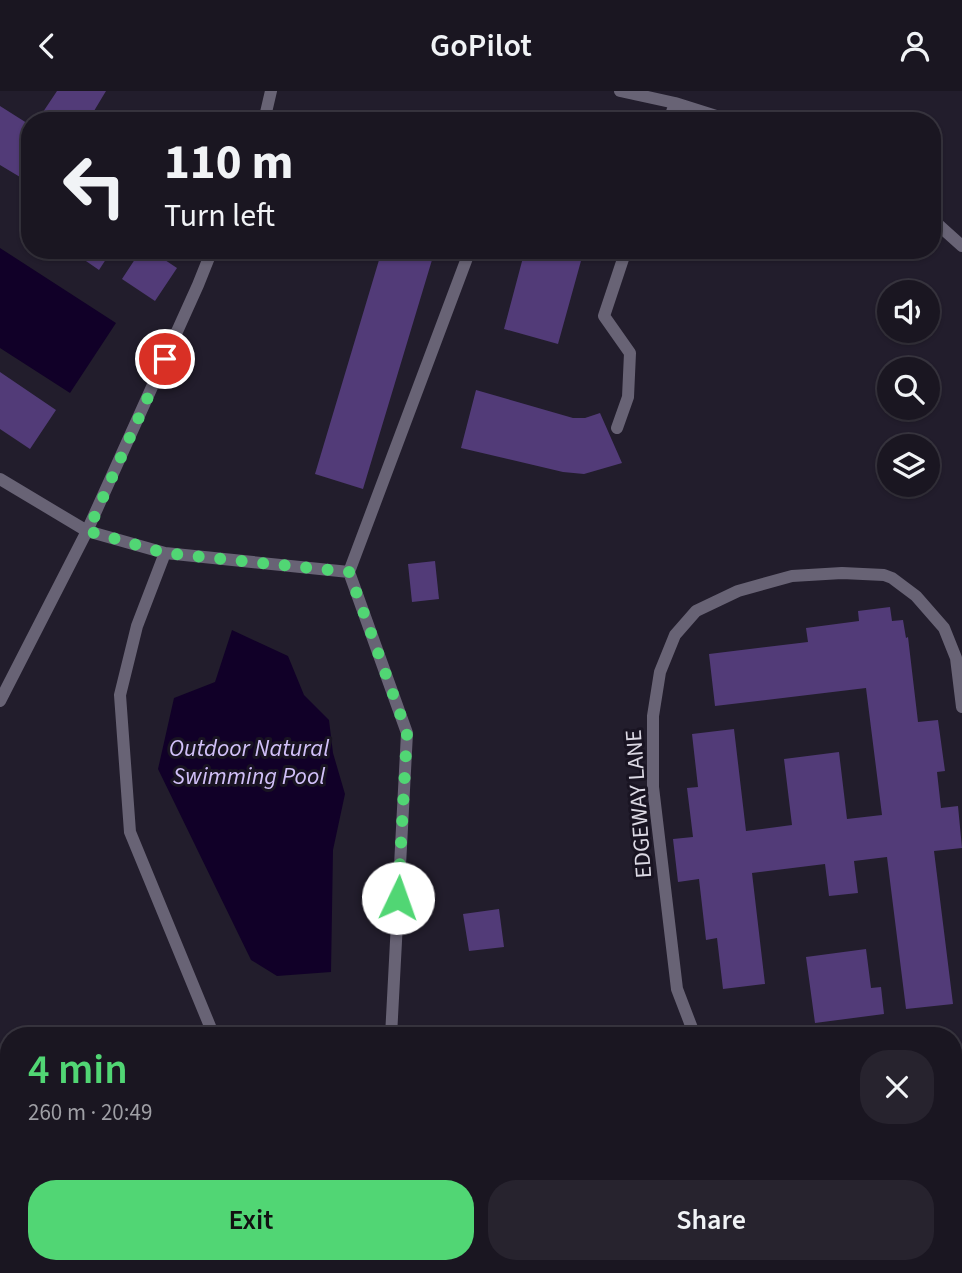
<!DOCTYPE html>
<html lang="en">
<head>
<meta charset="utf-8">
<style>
  :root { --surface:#1a1621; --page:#27232e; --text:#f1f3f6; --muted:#9f9fa5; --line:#38353f; --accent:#51d674 }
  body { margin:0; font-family:"Source Sans 3",sans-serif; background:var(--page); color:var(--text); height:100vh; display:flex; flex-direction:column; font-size:26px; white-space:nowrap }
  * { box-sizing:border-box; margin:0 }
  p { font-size:23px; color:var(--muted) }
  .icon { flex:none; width:38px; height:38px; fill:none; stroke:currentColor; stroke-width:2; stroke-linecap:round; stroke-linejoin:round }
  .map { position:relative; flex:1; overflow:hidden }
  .side { position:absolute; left:0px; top:936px; width:962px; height:247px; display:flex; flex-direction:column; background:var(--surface); border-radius:28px 28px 0 0; box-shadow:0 2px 5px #0004,0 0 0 2px var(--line) }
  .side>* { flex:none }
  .top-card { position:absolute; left:21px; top:21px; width:920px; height:147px; border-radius:28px; box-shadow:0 2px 5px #0004,0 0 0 2px var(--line); background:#1a1621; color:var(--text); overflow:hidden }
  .fabs { position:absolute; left:877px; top:189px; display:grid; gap:14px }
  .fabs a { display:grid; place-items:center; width:63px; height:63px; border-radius:50%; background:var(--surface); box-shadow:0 2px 5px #0004,0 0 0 2px var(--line); font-size:35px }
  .pin { position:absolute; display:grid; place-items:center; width:60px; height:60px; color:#fff; margin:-30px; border:4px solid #fff; border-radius:50%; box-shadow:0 2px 7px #0007 }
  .me { position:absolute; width:77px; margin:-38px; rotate:3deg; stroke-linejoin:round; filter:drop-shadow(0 0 5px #0008) }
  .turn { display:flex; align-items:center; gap:24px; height:147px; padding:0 28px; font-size:32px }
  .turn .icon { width:91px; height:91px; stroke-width:2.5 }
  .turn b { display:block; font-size:49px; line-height:60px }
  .round { display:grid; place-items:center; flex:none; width:74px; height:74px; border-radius:28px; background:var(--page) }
  .head { display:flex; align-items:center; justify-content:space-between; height:119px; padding:0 28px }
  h1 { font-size:42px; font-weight:600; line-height:52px; color:var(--accent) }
  .cta { display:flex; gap:14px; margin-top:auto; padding:14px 28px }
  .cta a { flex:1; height:80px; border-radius:28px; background:var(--accent); color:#111; font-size:28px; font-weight:600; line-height:80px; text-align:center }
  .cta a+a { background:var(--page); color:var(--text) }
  header { display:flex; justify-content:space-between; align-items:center; height:91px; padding:0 28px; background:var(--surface); font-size:32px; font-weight:600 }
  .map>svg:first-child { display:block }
  .water { fill:#110028 }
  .building { fill:#523b78 }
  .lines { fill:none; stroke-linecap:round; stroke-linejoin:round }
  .service { stroke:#686375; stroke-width:12 }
  .route { stroke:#51d674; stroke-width:12; stroke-dasharray:0 21.6 }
  .labels { text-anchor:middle; stroke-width:6; stroke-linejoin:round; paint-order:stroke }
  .street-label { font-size:23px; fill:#dcd9e4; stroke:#191422 }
  .water-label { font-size:24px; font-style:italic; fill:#d1c0f8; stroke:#191422 }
</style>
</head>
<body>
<header><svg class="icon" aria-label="back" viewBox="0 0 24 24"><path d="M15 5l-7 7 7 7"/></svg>GoPilot<svg class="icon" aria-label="person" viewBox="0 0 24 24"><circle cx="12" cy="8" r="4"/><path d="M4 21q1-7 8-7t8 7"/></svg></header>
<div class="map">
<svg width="962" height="1182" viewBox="0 0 962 1182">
  <rect width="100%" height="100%" fill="#221d2c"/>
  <path class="water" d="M0,157l116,75 -46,70 -70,-45z
    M232,539l56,26 16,39 25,25 4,33 12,41 -12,56 -2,122 -54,4 -26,-16 -93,-191 16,-71 41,-16z"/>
  <path class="building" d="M57,0h49l-18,30h-51z
    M0,15l30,19v58l-30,-18z
    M70,159h42l-13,20z
    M141,159h9l27,18 -22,33 -33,-22z
    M382,159h53l-72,239 -48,-15z
    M525,159h59l-26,94 -54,-15z
    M0,281l56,38 -26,39 -30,-20z
    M476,299l97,28h12l15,-5 22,50 -38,11 -21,-2 -102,-24z
    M435,470l4,38 -27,3 -4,-38z
    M890,516l2,14 11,-1 3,18 2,-1 10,85 20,-2 7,51 -8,1 4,36 17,-2 4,42 -28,3 19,153 -47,5 -19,-152 -33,4 4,32 -29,3 -4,-32 -73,9 13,111 -42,5 -6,-51 -11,2 -7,-61 -21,3 -5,-43 20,-2 -6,-49 11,-1 -6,-53 42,-5 12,102 46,-6 -8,-66 55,-7 8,67 35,-4 -16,-127 -151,18 -6,-52 99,-12 -2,-14 53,-7 -1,-10z
    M499,818l5,38 -35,4 -6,-37z
    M866,858l5,39 10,-1 3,27 -69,9 -9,-66z
    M954,1150l8,4v28h-52l-6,-3 2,-5h48z"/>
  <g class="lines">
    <path class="service" d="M620,0l55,12 57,18
      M264,30l7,-30
      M669,30l6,-18
      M933,129l29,26
      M617,337l11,-31 2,-44 -26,-37 22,-66
      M0,388l87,52 78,22 184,19
      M165,462l-28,73 -17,69 10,137 84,204
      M0,610l87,-170 111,-246 14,-35
      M391,945l16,-303 -58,-161 121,-322
      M695,945l-18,-47 -24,-202v-71l7,-44 15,-37 21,-24 42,-20 54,-15 50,-3 42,2 8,3 24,18 28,32 12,30 6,49
      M954,1000l8,-2
      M0,1095l9,12
      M37,1174l2,8
      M815,1182l5,-8"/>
  </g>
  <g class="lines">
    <path class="route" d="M165,268l-77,172 77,22 184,19 58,161 -9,165"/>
  </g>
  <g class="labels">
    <g class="street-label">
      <text transform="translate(638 713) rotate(-94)" y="8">EDGEWAY LANE</text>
    </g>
    <g class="water-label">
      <text x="249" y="665">Outdoor Natural<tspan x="249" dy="28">Swimming Pool</tspan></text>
    </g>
  </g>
</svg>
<div class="fabs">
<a><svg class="icon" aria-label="sound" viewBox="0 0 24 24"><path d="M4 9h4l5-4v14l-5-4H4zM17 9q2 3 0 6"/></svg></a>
<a><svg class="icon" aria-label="search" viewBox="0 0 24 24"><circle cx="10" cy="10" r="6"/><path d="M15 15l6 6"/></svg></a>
<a><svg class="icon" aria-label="layers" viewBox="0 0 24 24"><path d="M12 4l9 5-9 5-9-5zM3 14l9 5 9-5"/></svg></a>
</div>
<div class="pin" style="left:165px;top:268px;background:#d93025"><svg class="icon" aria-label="arrive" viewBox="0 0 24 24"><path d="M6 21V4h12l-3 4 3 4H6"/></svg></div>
<svg class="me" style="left:398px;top:807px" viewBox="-20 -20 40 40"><circle r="19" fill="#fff"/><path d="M0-13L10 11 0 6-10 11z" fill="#51d674"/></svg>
<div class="top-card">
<div class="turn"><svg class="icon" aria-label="left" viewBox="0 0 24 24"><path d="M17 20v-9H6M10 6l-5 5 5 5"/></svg><div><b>110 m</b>Turn left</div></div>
</div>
<section class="side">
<div class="head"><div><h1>4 min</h1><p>260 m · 20:49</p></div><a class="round"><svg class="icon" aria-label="close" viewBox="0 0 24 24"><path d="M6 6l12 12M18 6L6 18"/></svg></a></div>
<div class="cta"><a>Exit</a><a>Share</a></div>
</section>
</div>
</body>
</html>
